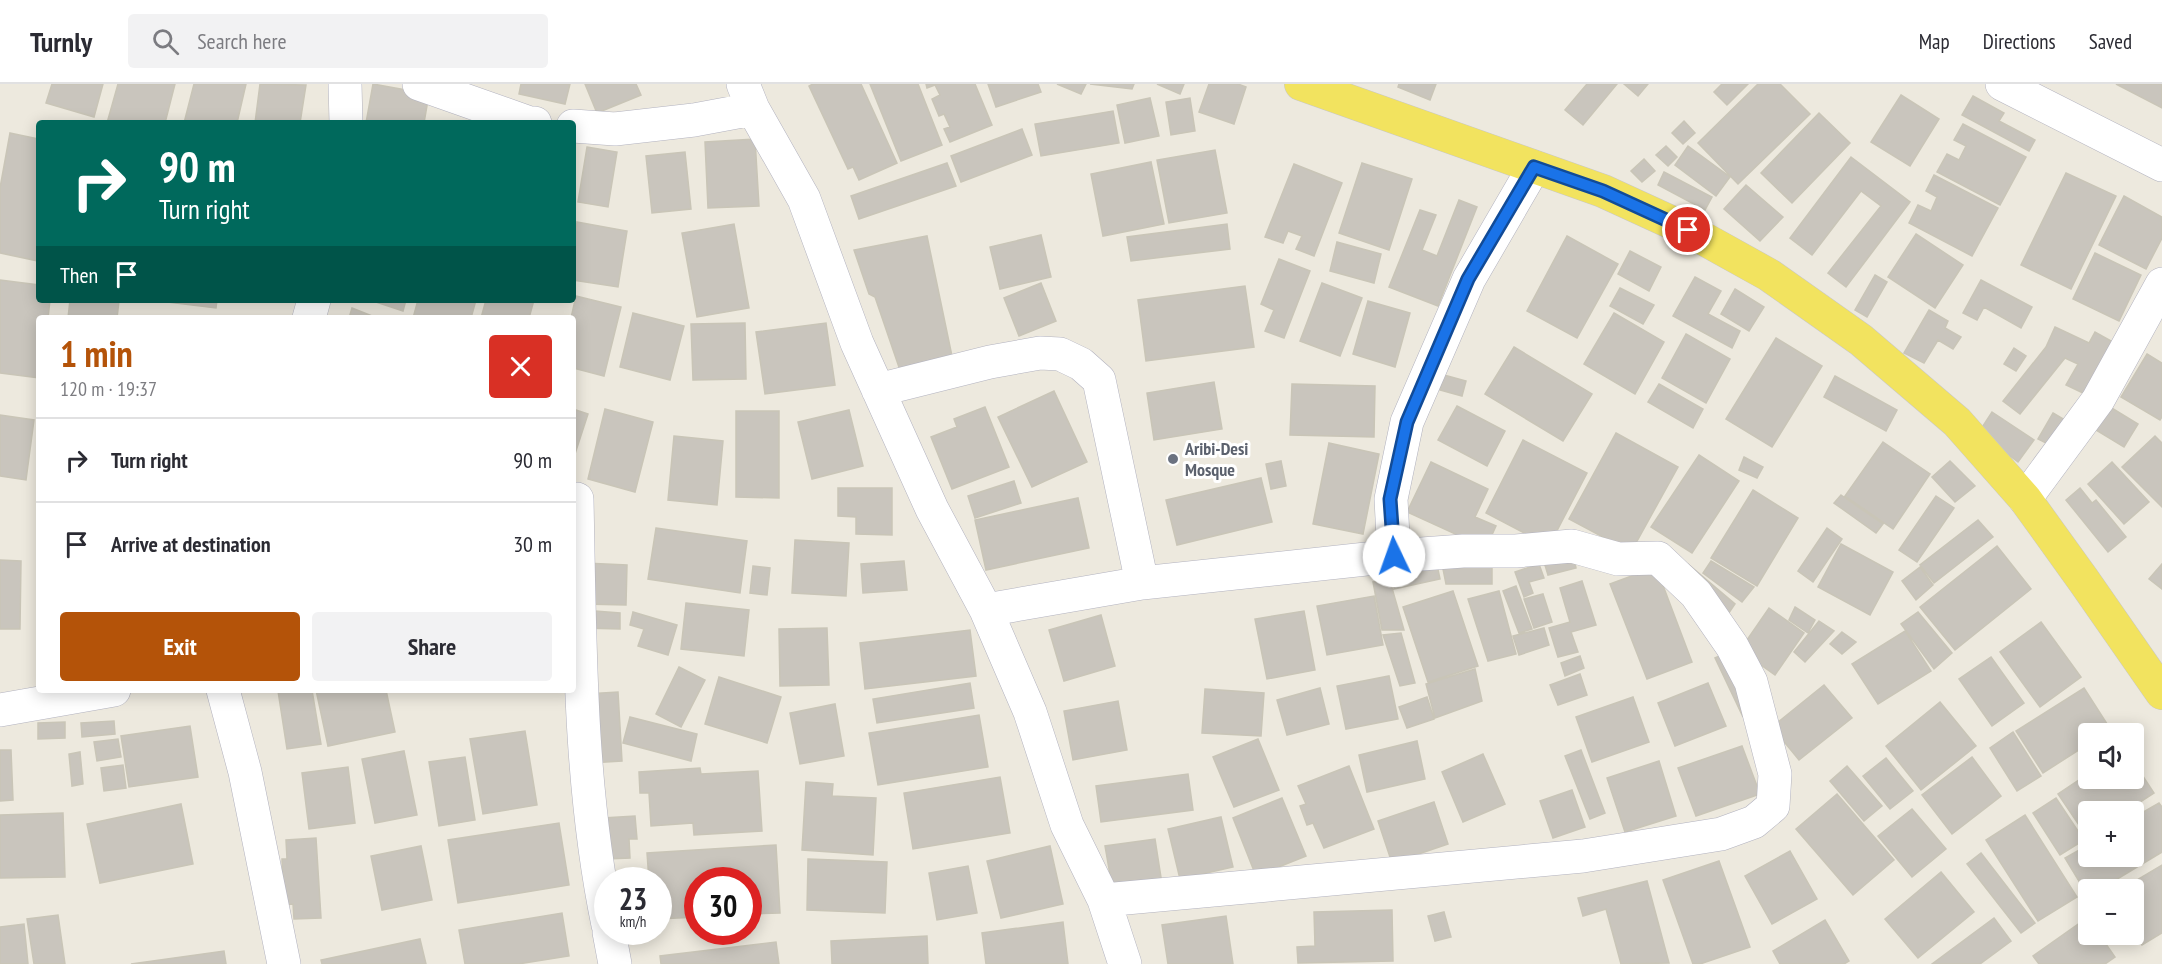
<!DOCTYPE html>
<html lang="en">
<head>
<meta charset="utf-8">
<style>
  :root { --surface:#fff; --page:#f2f2f3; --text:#2b2b33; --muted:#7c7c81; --line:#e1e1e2; --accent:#b45309 }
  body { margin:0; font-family:"PT Sans Narrow",sans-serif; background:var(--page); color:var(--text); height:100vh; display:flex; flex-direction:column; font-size:22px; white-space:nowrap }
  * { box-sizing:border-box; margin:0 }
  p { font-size:20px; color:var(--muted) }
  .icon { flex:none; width:33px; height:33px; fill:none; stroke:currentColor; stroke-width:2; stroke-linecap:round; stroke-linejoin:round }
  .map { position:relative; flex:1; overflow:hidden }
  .sheet { position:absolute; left:36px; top:231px; width:540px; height:378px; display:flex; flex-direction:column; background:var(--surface); border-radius:6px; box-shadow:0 3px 15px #0003 }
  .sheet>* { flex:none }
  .banner { position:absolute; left:36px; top:36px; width:540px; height:183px; border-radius:6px; box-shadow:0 3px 15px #0003; background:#00695c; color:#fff; overflow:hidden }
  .fabs { position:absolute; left:2078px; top:639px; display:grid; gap:12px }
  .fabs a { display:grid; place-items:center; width:66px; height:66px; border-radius:6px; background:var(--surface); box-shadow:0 3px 15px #0003; font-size:30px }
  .speed { position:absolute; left:594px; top:783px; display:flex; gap:12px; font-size:30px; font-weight:700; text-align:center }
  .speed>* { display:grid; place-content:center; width:78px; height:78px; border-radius:50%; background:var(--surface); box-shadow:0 3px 15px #0003; line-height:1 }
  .speed small { font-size:15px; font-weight:400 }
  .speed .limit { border:9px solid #d22; background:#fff; color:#111 }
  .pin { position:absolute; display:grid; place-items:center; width:51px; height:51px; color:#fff; margin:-26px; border:3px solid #fff; border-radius:50%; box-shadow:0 2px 6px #0007 }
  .me { position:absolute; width:66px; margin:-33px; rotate:357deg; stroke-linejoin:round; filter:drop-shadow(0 0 4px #0008) }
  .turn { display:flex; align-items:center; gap:21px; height:126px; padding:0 24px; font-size:27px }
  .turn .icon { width:78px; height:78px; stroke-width:2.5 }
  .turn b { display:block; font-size:42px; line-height:51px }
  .then { display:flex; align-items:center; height:57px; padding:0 24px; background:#0003; gap:12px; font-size:22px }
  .round { display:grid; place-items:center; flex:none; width:63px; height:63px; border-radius:6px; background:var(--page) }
  .head { display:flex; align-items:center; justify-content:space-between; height:102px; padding:0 24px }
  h1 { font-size:36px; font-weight:700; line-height:45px; color:var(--accent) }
  .cta { display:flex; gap:12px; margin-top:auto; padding:12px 24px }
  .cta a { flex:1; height:69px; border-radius:6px; background:var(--accent); color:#fff; font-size:24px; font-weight:700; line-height:69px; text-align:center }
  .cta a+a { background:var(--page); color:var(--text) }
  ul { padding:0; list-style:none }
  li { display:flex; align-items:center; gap:18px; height:84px; padding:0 24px; border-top:2px solid var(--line) }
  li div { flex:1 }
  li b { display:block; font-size:22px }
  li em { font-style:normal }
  header { display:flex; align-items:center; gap:36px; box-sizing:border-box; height:84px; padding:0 30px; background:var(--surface); border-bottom:2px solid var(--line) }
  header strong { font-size:28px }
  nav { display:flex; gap:33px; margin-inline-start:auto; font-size:21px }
  .search { width:420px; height:54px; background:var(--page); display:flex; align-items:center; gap:15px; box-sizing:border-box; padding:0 21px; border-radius:6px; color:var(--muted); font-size:22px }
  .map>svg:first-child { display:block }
  .building { fill:#c9c5bd; stroke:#c9c5b7; stroke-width:1.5 }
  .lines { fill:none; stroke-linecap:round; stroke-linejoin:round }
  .minor-casing { stroke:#b2b2bf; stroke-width:34 }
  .major-casing { stroke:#c8c8c8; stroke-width:34 }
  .minor { stroke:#fff; stroke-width:33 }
  .major { stroke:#f2e35f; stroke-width:33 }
  .route-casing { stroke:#114b97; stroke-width:15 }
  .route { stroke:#1a73e8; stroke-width:10 }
  .worship-dot { fill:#6b7280; stroke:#fff; stroke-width:2 }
  .labels { text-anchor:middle; stroke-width:6; stroke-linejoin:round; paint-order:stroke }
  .worship-label { font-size:18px; font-weight:bold; fill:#5b616d; stroke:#fff; text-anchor:start }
</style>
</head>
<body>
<header>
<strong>Turnly</strong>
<div class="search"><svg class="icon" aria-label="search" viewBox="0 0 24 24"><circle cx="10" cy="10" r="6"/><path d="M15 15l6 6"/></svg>Search here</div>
<nav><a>Map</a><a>Directions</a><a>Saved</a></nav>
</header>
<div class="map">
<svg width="2162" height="880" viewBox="0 0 2162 880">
  <rect width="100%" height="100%" fill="#ede9de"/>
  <path class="building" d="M52,0h51l-9,33 -48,-14z
    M118,0h57l-10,39h-58z
    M194,0h52l-9,39h-53z
    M260,0l46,1 -6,38h-45z
    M373,0l56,10 -5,29h-58z
    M521,0h49l-5,20 -46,-10z
    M585,0h51l5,11 -44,18z
    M813,0h48l36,79 -38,17 -6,-13 -5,2 -39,-83z
    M870,0h48l24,61 -41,16z
    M926,0h49l17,41 -42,17 -6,-13 6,-2 -6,-13 -5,2 -7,-17 8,-4 -5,-10 -8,3z
    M988,0h50l3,8 -45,15z
    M1057,0h29l-5,10z
    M1090,0h44l-2,5z
    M1157,0h27l-4,10z
    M1209,0h29l8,3 -12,37 -35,-12z
    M1399,0h37l-6,16 -32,-13z
    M1587,0h30l-34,41 -18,-15z
    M1624,0h24l-10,12z
    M1722,0h26l-21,21 -13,-13z
    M1758,0h22l30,30 -72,70 -40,-41z
    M2116,0h46v24z
    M1901,11l38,24 -29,47 -39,-24z
    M1973,12l31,17 -5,8 36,19 -6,11 -67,-36z
    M1150,14l9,38 -34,7 -8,-38z
    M1190,14l5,33 -24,4 -5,-33z
    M1113,27l6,32 -78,13 -6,-32z
    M1819,29l31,30 -58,60 -31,-30z
    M1684,37l11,12 -12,11 -11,-11z
    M1963,40l63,33 -26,48 -63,-33 10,-18 12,6 7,-14 -12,-6z
    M1022,45l10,26 -71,27 -10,-26z
    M10,49l29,6 -1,122 -38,-8v-65z
    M755,55l4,67 -51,2 -3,-66z
    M1666,62l11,11 -9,9 -12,-11z
    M1688,62l42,31 -14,19 -41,-31z
    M587,63l30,5 -9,55 -30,-5z
    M1215,66l12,63 -58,10 -12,-63z
    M685,68l6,57 -39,4 -6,-57z
    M1851,73l59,45 -64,85 -18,-14 53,-67 -20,-15 -49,64 -22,-17z
    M1644,75l11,12 -13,11 -11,-11z
    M1151,78l13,62 -61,12 -12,-62z
    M947,79l9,23 -97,33 -8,-23z
    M1362,79l50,16 -23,71 -50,-17z
    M1294,80l48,19 -28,73 -18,-7 6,-13 -14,-5 -5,12 -18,-6z
    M1664,88l48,25 -7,13 -47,-25z
    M2066,89l50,23 -45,93 -50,-24z
    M1934,91l64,33 -26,48 -63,-33 9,-18 13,6 6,-14 -11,-6z
    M1746,101l37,32 -23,24 -36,-32z
    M2124,112l38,21v21l-16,31 -47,-24z
    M1459,116l18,7 -39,99 -49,-19 31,-77 16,5 -14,35 15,6z
    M577,138l50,9 -9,56 -45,-7v-31z
    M734,140l15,84 -52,9 -15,-84z
    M1227,140l3,25 -99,12 -4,-24z
    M1916,150l47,31 -28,43 -47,-31z
    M1041,151l10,42 -51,12 -10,-42z
    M927,152l26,125 -52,12 -26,-76 -6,-3 -15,-44z
    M1567,152l51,28 -41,74 -50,-27z
    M1337,158l44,12 -7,29 -44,-12z
    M1630,167l31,16 -12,24 -31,-17z
    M2095,169l46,22 -22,46 -46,-22z
    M1279,175l31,12 -26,67 -19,-7 9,-21 -13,-6z
    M1875,191l12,7 -20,35 -12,-7z
    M1695,193l26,14 -13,23 32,17 -8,17 -59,-32z
    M0,196l39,5v15h11l-2,18h-9v60l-39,-5z
    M1981,196l51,27 -11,21 -37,-21 -7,13 -14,-7z
    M1041,199l15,38 -37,15 -15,-38z
    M1322,199l40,15 -22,58 -40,-15z
    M1245,202l9,61 -108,14 -8,-61z
    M1620,204l34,17 -11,19 -33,-18z
    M1735,205l29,18 -15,24 -28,-17z
    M576,212l45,11 -17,69 -31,-8v-50h-2z
    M70,216l49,1 -2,17h-49z
    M151,216h66l-1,8z
    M370,216h36l-3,11z
    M418,216h58l-5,18h-58z
    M486,216h48l-5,18h-48z
    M1368,217l42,12 -15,54 -42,-13z
    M352,224l25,10h-28z
    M1929,226l19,11 -3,7 16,9 -8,12 -15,-9 -14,23 -20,-10z
    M633,229l51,13 -14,54 -50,-13z
    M1614,229l50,29 -29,52 -51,-30z
    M745,239l1,56 -53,1 -2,-56z
    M826,239l9,62 -70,9 -9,-62z
    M2055,243l34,16 6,-11 18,10 -28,52 -19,-9 12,-21 -13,-6 -45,56 -17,-13 43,-54z
    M1686,250l44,25 -24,44 -44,-25z
    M1776,254l46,28 -50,81 -46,-28z
    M1514,263l78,47 -29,47 -78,-47z
    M2014,264l12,8 -10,15 -12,-7z
    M2147,270l15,9v54l-2,3 -39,-23z
    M1444,291l22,6 -4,15 -22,-6z
    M1835,292l62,34 -11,21 -62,-34z
    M1214,298l8,47 -68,11 -7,-47z
    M1292,300l83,2 -1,51 -84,-2z
    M1659,300l44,25 -10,19 -45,-26z
    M1054,307l33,71 -55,25 -34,-70z
    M1457,322l48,25 -18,35 -49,-26z
    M985,323l24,60 -57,22 -21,-52 26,-10 -3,-8z
    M2110,323l28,17 -14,23 -28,-17z
    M573,325l15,5 -15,46z
    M605,325l48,13 -18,70 -47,-13z
    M849,326l14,56 -51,13 -14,-57z
    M736,327h43v87l-43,-1z
    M1992,328l42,28 -16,22 -39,-30z
    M2053,329l17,10 -14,25 -18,-9z
    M0,331l34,5 -8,60 -26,-4z
    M1616,349l62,34 -47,85 -62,-33z
    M674,352l49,5 -6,64 -49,-5z
    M2155,352l7,7v64l-40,-40z
    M1523,356l64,33 -38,73 -63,-33z
    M1883,358l47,32 -37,55 -48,-33z
    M1329,359l50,11 -16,80 -50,-10z
    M1699,371l40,26 -47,72 -41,-26z
    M1744,373l19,10 -6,11 -18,-8z
    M1281,377l5,25 -15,3 -5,-25z
    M1950,377l25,25 -20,16 -23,-25z
    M1431,378l57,27 -13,28 21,9 -10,22 -79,-36z
    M2112,378l37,40 -25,22 -36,-40z
    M1261,394l11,44 -95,23 -11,-45z
    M1014,397l7,22 -46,15 -7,-22z
    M838,404h54v47l-36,-1v-17l-18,-1z
    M2080,404l12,15 4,-3 30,37 -18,15 -42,-52z
    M1753,406l45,28 -41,68 -46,-28z
    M1841,411l42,29 -7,9 -42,-30z
    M1936,412l18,12 -37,54 -18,-12z
    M1078,414l11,50 -103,22 -11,-50z
    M1978,436l15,17 -59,46 -14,-18z
    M656,444l91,13 -7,52 -92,-14z
    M1827,444l15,11 -29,43 -15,-11z
    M795,456l54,3 -3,53 -54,-3z
    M1841,460l52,28 -23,43 -52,-28z
    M1997,462l34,43 -76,61 -35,-43z
    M1572,466l4,18 -28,7 -6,-20z
    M1492,471v29h-46l-5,-25z
    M1435,472l5,23 -46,10 2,-24z
    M0,476l21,1 -1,68h-20z
    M904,477l3,29 -44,3 -2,-29z
    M1711,477l43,26 -12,15 -39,-29z
    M584,479l43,2 -1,40 -43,-1z
    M1539,480l5,14 -15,4 4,11 -9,4 -9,-25z
    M1688,480l47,40 -9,13 -47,-42z
    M2162,480v25l-13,-10z
    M753,482l17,2 -3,27 -17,-2z
    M1656,483l36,95 -45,17 -37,-95z
    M1920,483l13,18 -17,15 -14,-19z
    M1390,497l14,49h-22l-9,-48z
    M1582,497l14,44 -25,7 7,20 -20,5 -9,-29 21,-6 -10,-34z
    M1516,502l16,43 -13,4 -16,-42z
    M1453,507l25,75 -50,16 -25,-75z
    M1499,507l17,63 -28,7 -20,-62z
    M1543,510l9,28 -18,6 -10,-29z
    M1374,512l9,49 -56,10 -10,-49z
    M686,519l63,7 -5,46 -63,-7z
    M1795,523l20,13 -7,13 -19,-13z
    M1769,524l35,25 -29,42 -35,-25z
    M582,526l38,3v16l-39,-1z
    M1304,527l11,59 -48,9 -12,-60z
    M633,528l44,13 -9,30 -30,-9 6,-17 -14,-4z
    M1918,528l34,41 -18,16 -33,-45z
    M1101,531l14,51 -51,15 -15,-51z
    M1819,537l15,10 -29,31 -11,-10z
    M2041,538l40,55 -41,30 -40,-55z
    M827,544l2,57 -49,1 -1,-57z
    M1544,544l5,17 -30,10 -6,-19z
    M970,546l6,46 -111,13 -5,-46z
    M1905,547l26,40 -53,33 -26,-40z
    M1842,548l14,10 -14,12 -12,-10z
    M1401,549l14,50 -15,3 -17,-51z
    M1729,568l14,65 -28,-59z
    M1580,572l4,12 -19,8 -4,-13z
    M1991,573l33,46 -32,23 -33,-47z
    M679,583l26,13 -24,47 -25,-13z
    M1475,585l7,32 -47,17 -9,-34z
    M1580,590l7,21 -29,10 -8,-20z
    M1389,592l9,43 -52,10 -9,-43z
    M719,593l62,20 -14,46 -62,-19z
    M970,599l4,25 -97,15 -4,-24z
    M1708,599l18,43 -51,20 -17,-43z
    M1824,601l28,33 -53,42 -27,-33z
    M1320,604l9,36 -42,11 -10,-35z
    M2084,604l27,42 -6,4h-17v10l-45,29 -27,-42z
    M1205,605l59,4 -3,43 -59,-3z
    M312,606l9,54 -34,5 -9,-58z
    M316,606h70l9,42 -67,14z
    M618,608l4,69 -32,2 -4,-69z
    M1427,613l7,22 -27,9 -8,-21z
    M1633,613l16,45 -57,20 -16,-45z
    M1118,617l9,49 -54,10 -9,-49z
    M1940,618l36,44 -55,44 -35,-44z
    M835,620l9,52 -44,8 -10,-51z
    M979,631l9,52 -110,18 -9,-52z
    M630,633l67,17 -6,27 -68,-18z
    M114,637l1,13 -33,3 -1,-14z
    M65,638v16l-27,1v-16z
    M190,642l8,51 -69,10 -8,-51z
    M525,647l12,74 -54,9 -13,-75z
    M2013,648l28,44 -24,15 -27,-43z
    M118,655l3,18 -24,4 -3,-19z
    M1258,655l21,51 -45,17 -21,-50z
    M1417,657l8,38 -58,13 -8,-37z
    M1742,662l18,48 -64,22 -18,-48z
    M0,666h11l2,50 -13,1z
    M1581,666l24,63 -15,6 -25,-63z
    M404,667l13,64 -42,8 -13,-64z
    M80,668l3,32 -11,2 -3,-32z
    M1483,670l22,50 -42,18 -21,-50z
    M465,673l10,63 -36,6 -10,-64z
    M1972,673l29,39 -49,38 -30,-39z
    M1886,674l27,33 -23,18 -27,-33z
    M1659,677l17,55 -51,16 -18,-54z
    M2133,677l21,32 -29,19h-37l-1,25 -29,-43 30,-20v4h45z
    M123,681l3,23 -22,3 -3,-23z
    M1349,682l25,63 -50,19 -11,-25 -6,2 -7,-19 6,-2 -8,-18z
    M1847,682l35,40 -18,15 -34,-40z
    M348,683l7,56 -46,6 -7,-56z
    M700,684l1,6 57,-3 4,60 -68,4 -1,-12 -42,3 -2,-33h-9l-1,-21z
    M1188,690l5,36 -92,12 -5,-36z
    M1000,693l10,56 -97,16 -9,-56z
    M806,698l27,2 -1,12 44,2 -3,57 -71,-5z
    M1572,706l13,37 -32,11 -13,-37z
    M1837,710l57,66 -41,35 -57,-66z
    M1282,714l24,58 -50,20 -23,-58z
    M2056,714l28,42 -24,15 -27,-42z
    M1434,718l14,42 -56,19 -14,-42z
    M2159,719l3,4v45l-63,38h-11v6l-23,-38 23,-13v11h45v-38z
    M181,720l12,60 -93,19 -13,-59z
    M1912,725l34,40 -34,28 -34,-41z
    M63,729l2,64 -65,1v-63z
    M2025,731l52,82 -39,24 -52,-81z
    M635,732l2,23h-8l1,19 -24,1 -3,-41z
    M1221,733l12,50 -53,12 -12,-50z
    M559,739l10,62 -111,18 -10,-63z
    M316,754l5,80 -27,1 -1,-15 -9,1 -2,-46h5l-1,-19z
    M1155,755l7,45 -49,8 -8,-46z
    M776,761l4,68 -32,1v-34h-50v37l-40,2v-39h-9l-2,-27z
    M421,762l11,54 -50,10 -11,-54z
    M1050,762l13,58 -62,14 -14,-57z
    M1790,767l27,48 -45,25 -27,-48z
    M1981,769l54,70 -14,10 -54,-69z
    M808,775l79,3 -2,51 -78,-3z
    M1719,777l31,86 -50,17h-7l-30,-84z
    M2162,781v68l-20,12 -9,-15v-40h-13z
    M968,782l9,47 -40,7 -8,-47z
    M1941,788l33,40 -56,46 -33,-39z
    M1647,797l22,82 -48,1 -15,-55 -23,7 -5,-18z
    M1392,826l1,51 -95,2 -1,-16 18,-1 -1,-34z
    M1444,828l7,25 -16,4 -7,-25z
    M562,829l7,43 -51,8h-53l-6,-34z
    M58,831l7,49h-31l-7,-45z
    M1226,832l7,48h-65l-6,-39z
    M1994,834l17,23 -31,23h-48z
    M2087,834l1,16h11l16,23 -10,7h-66l-6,-8z
    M1825,836l24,41 -5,3h-64l-7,-13z
    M1063,838l5,42h-82l-4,-31z
    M24,840l4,40h-28v-37z
    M927,852l1,28h-96l-1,-23z
    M420,855l6,25h-104l-1,-4z
    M776,858l3,22h-118l-1,-8z
    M224,867l2,13h-95z"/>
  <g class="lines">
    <g class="minor-casing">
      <path id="minor" d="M345,0l1,39
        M419,0l108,38 8,1
        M743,0l10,25 51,90 53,144 75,166 54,101 44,102 37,113 37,75 21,64
        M2002,0l160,81
        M573,42l42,3 79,-9 59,-11
        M309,234l5,-18
        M878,306l112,-28 50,-9 20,1 21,10 18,16 43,203
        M577,415c3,143 2,286 31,426
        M2025,415l73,-99 64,-116
        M1394,472l-3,-57 16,-77 62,-143 65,-112
        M986,526l156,-27 252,-27 69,-5h53l56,-5 46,13 40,-1 38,36 36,52 19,36 24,92 -2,32 -19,16 -33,12 -138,22 -479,44
        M223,606l22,82 39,192
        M0,626l114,-20
        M609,848l6,32"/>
    </g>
    <g class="major-casing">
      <path id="major" d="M1301,0l302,107 85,39 81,45 92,65 96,82 68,77 59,82 78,112"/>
    </g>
    <use href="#minor" class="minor"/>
    <use href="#major" class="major"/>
  </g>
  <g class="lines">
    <g class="route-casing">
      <path id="route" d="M1394,472l-4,-57 17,-77 61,-143 66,-112 69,24 85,39"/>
    </g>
    <use href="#route" class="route"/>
  </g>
  <circle class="worship-dot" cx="1173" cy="375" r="6"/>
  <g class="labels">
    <g class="worship-label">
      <text x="1185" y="371">Aribi-Desi<tspan x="1185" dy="21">Mosque</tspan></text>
    </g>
  </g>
</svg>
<div class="fabs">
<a><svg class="icon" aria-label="sound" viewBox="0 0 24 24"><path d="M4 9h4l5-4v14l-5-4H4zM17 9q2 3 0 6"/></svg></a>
<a>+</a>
<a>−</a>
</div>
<div class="speed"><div>23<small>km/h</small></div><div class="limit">30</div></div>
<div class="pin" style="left:1688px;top:146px;background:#d93025"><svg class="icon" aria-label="arrive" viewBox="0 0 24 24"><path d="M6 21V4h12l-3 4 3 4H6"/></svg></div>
<svg class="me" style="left:1394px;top:472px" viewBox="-20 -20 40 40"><circle r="19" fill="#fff"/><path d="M0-13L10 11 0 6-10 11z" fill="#1a73e8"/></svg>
<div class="banner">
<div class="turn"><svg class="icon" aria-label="right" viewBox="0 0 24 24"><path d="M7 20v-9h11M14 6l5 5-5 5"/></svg><div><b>90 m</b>Turn right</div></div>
<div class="then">Then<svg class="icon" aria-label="arrive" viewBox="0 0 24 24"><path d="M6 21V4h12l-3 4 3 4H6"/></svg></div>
</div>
<section class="sheet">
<div class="head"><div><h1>1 min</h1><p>120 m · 19:37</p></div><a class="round" style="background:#d93025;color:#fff"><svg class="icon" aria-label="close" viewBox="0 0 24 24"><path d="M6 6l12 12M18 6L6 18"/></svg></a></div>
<ul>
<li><svg class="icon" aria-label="right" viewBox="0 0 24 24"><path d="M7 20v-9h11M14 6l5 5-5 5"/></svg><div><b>Turn right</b></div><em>90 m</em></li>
<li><svg class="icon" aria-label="arrive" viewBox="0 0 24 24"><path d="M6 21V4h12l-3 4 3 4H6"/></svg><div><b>Arrive at destination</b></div><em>30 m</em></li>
</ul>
<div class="cta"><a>Exit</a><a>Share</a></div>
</section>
</div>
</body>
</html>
